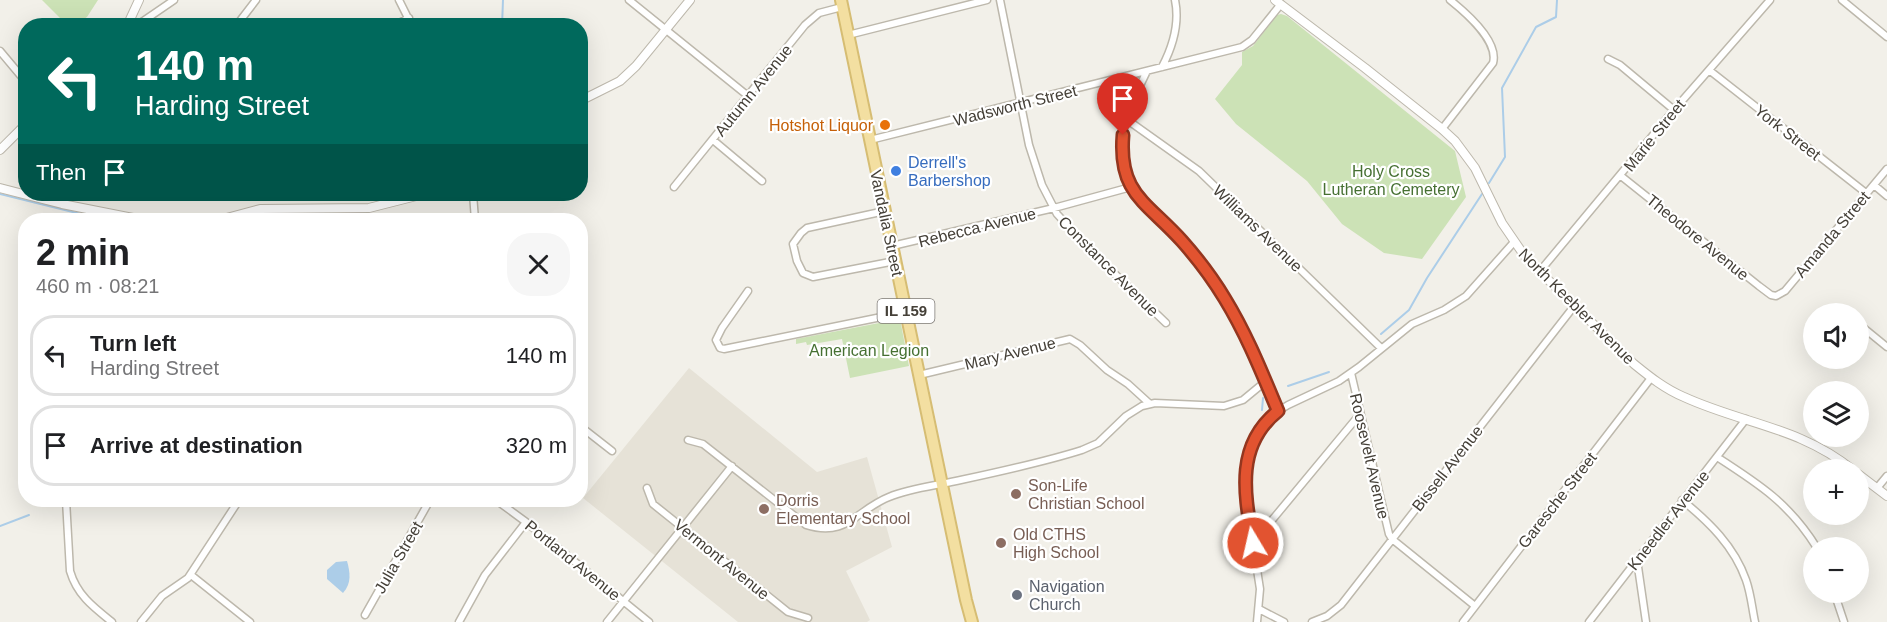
<!DOCTYPE html>
<html lang="en">
<head>
<meta charset="utf-8">
<style>
  :root { --surface:#fff; --page:#f6f6f6; --text:#202124; --muted:#757577; --line:#e0e0e0 }
  body { margin:0; font-family:Helvetica,sans-serif; background:var(--page); color:var(--text); height:100vh; display:flex; flex-direction:column; font-size:22px; white-space:nowrap }
  * { box-sizing:border-box; margin:0 }
  p { font-size:20px; color:var(--muted) }
  .icon { flex:none; width:33px; height:33px; fill:none; stroke:currentColor; stroke-width:2; stroke-linecap:round; stroke-linejoin:round }
  .map { position:relative; flex:1; overflow:hidden }
  .details { position:absolute; left:18px; top:213px; width:570px; height:294px; display:flex; flex-direction:column; background:var(--surface); border-radius:24px; box-shadow:0 6px 24px #0002 }
  .details>* { flex:none }
  .hud { position:absolute; left:18px; top:18px; width:570px; height:183px; border-radius:24px; box-shadow:0 6px 24px #0002; background:#00695c; color:#fff; overflow:hidden }
  .buttons { position:absolute; left:1803px; top:303px; display:grid; gap:12px }
  .buttons a { display:grid; place-items:center; width:66px; height:66px; border-radius:50%; background:var(--surface); box-shadow:0 6px 24px #0002; font-size:30px }
  .pin { position:absolute; display:grid; place-items:center; width:51px; height:51px; color:#fff; margin:-62px -26px; border-radius:50% 50% 50% 0; rotate:-45deg; box-shadow:0 0 6px #0007 }
  .pin .icon { rotate:45deg }
  .me { position:absolute; width:66px; margin:-33px; rotate:351deg; stroke-linejoin:round; filter:drop-shadow(0 0 4px #0008) }
  .turn { display:flex; align-items:center; gap:21px; height:126px; padding:0 18px; font-size:27px }
  .turn .icon { width:78px; height:78px; stroke-width:2.5 }
  .turn b { display:block; font-size:42px; line-height:51px }
  .then { display:flex; align-items:center; height:57px; padding:0 18px; background:#0003; gap:12px; font-size:22px }
  .round { display:grid; place-items:center; flex:none; width:63px; height:63px; border-radius:24px; background:var(--page) }
  .head { display:flex; align-items:center; justify-content:space-between; height:102px; padding:0 18px }
  h1 { font-size:36px; font-weight:800; line-height:45px }
  ul { padding:0; list-style:none }
  li { display:flex; align-items:center; gap:18px; height:81px; margin:0 12px 9px; padding:0 6px; border:3px solid var(--line); border-radius:24px }
  li div { flex:1 }
  li b { display:block; font-size:22px }
  li em { font-style:normal }
  .map>svg:first-child { display:block }
  .residential { fill:#e6e2d7 }
  .green { fill:#cce2b6 }
  .water { fill:#accde8 }
  .lines { fill:none; stroke-linecap:round; stroke-linejoin:round }
  .stream { stroke:#accde8; stroke-width:2 }
  .minor-casing { stroke:#bdb8ac; stroke-width:9 }
  .tertiary-casing { stroke:#bdb8ac; stroke-width:10 }
  .primary-casing { stroke:#d6bd73; stroke-width:14 }
  .minor { stroke:#fff; stroke-width:6 }
  .tertiary { stroke:#fff; stroke-width:8 }
  .primary { stroke:#f3dfa1; stroke-width:10 }
  .route-casing { stroke:#93361f; stroke-width:15 }
  .route { stroke:#e25330; stroke-width:10 }
  .food-dot { fill:#e8710a; stroke:#fff; stroke-width:2 }
  .shop-dot { fill:#3f7fe0; stroke:#fff; stroke-width:2 }
  .education-dot { fill:#8d6e63; stroke:#fff; stroke-width:2 }
  .worship-dot { fill:#6b7280; stroke:#fff; stroke-width:2 }
  .labels { text-anchor:middle; stroke-width:4.5; stroke-linejoin:round; paint-order:stroke }
  .shield { fill:#fff; stroke:#7d7974; stroke-width:1.5 }
  .shield-label { font-size:15px; font-weight:bold; fill:#454038 }
  .street-label { font-size:16px; fill:#454038; stroke:#fff }
  .food-label { font-size:16px; fill:#c56008; stroke:#fff; text-anchor:end }
  .shop-label { font-size:16px; fill:#366cbe; stroke:#fff; text-anchor:start }
  .park-label { font-size:16px; fill:#467032; stroke:#fff }
  .education-label { font-size:16px; fill:#785e54; stroke:#fff; text-anchor:start }
  .worship-label { font-size:16px; fill:#5b616d; stroke:#fff; text-anchor:start }
</style>
</head>
<body>
<div class="map">
<svg width="1887" height="622" viewBox="0 0 1887 622">
  <rect width="100%" height="100%" fill="#f2f0e9"/>
  <path class="residential" d="M689,368l128,104 50,-15 25,90 -46,24 24,49 -3,2h-129l-155,-124z"/>
  <path class="green" d="M42,0h56l-11,17 -14,9 -7,-2z
    M1281,14l6,2 168,135 11,46 -44,62 -38,-6 -42,-29 -35,-43 -71,-57 -21,-25 27,-34v-13l11,-6 24,-31z
    M900,319l9,47 -59,12 -8,-39 -35,6 -1,-3 -10,2v-5z"/>
  <path class="water" d="M347,561c3,11 5,22 -4,32l-16,-14v-9l9,-8z"/>
  <g class="lines">
    <path class="stream" d="M502,26l1,-26
      M1489,183l16,-26 -3,-69 34,-61 20,-10 1,-17
      M0,194l93,23
      M1381,334l28,-24 18,-32 55,-84
      M1288,386l41,-14
      M1262,410l1,-12
      M0,526l29,-11"/>
    <g class="minor-casing">
      <path id="minor" d="M399,0l13,26
        M629,0l119,96
        M1000,0l29,145 13,40 15,29 35,38 74,71
        M1842,0l45,37
        M136,26l38,-26
        M236,26l20,-26
        M393,26l16,-8
        M848,35l139,-35
        M0,51l26,31
        M1608,59l12,6 54,45
        M1162,67c11,-21 18,-43 13,-67
        M1709,70l157,123
        M1147,71c-15,31 -32,64 -22,100 9,33 50,60 71,87 37,46 61,99 82,153
        M1126,119l73,52 182,177
        M1442,129l51,-66c6,-22 -28,-51 -43,-63
        M713,140l49,41
        M870,140l372,-93 10,-7 29,-36
        M1621,176l138,110 12,9 5,1 9,-5 102,-122
        M1874,185l13,11
        M674,187l131,-162 14,-12 23,-6
        M473,194l2,26
        M885,211l-78,17 -6,5 -8,11 4,17 6,12 10,4 82,-16
        M892,246l162,-38 77,-21
        M1540,271l134,-161 96,-110
        M748,291l-26,37 -6,12 4,8 4,1 182,-37
        M1860,325l27,22
        M1351,373l38,161 3,5 83,67
        M919,375l151,-36 10,6 27,25 21,14 22,20
        M580,426l32,25
        M688,440l15,4 103,81c41,13 50,-15 83,-28 22,-9 45,-11 67,-16 42,-9 85,-18 126,-31l16,-7 28,-27 16,-10 13,-3 69,3 19,-6 23,-19
        M1717,457c42,27 73,47 100,91
        M647,488l6,16 135,108 20,6
        M1877,488l10,-12
        M66,500l4,71c7,24 23,36 42,51
        M496,500l30,22 123,100
        M1682,500c27,22 52,46 64,80 5,14 6,28 9,42
        M1253,543l107,-129
        M1637,560l9,62
        M191,575l59,47
        M1834,592l10,30
        M1259,609l25,13
        M365,615l65,-115
        M141,622l21,-26 26,-18 51,-78
        M459,622l26,-47 41,-53
        M607,622l125,-156
        M1257,622l3,-33 -16,-103 4,-30 12,-24 15,-19 13,-8 51,-24 20,-14 53,-43 32,-14 22,-14 48,-54
        M1312,622l15,-6 14,-11 234,-300
        M1463,622l188,-244
        M1589,622l157,-203"/>
    </g>
    <g class="tertiary-casing">
      <path id="tertiary" d="M1275,0l90,68 77,61 13,12 20,27 27,55 24,35 108,106c16,13 31,25 50,33 59,27 116,30 169,73
        M127,26l12,-26
        M580,101l40,-20 16,-15 54,-66
        M0,150l26,-26
        M0,188l62,16 81,16
        M219,220l41,-11 109,-1 55,-14
        M1858,474l29,22"/>
    </g>
    <g class="primary-casing">
      <path id="primary" d="M841,0l125,600 6,22"/>
    </g>
    <use href="#minor" class="minor"/>
    <use href="#tertiary" class="tertiary"/>
    <use href="#primary" class="primary"/>
  </g>
  <g class="lines">
    <g class="route-casing">
      <path id="route" d="M1123,135c-5,59 24,67 59,106 16,18 31,38 43,58 22,36 37,74 53,112 -44,35 -33,85 -25,132"/>
    </g>
    <use href="#route" class="route"/>
  </g>
  <circle class="food-dot" cx="885" cy="125" r="6"/>
  <circle class="shop-dot" cx="896" cy="171" r="6"/>
  <g class="education-dot">
    <circle cx="1016" cy="494" r="6"/>
    <circle cx="764" cy="509" r="6"/>
    <circle cx="1001" cy="543" r="6"/>
  </g>
  <circle class="worship-dot" cx="1017" cy="595" r="6"/>
  <g class="labels">
    <rect class="shield" x="877.5" y="299" width="57" height="24" rx="4.5"/>
    <g class="shield-label">
      <text x="906" y="316">IL 159</text>
    </g>
    <g class="street-label">
      <text transform="translate(753 90) rotate(-51)" y="6">Autumn Avenue</text>
      <text transform="translate(1015 105) rotate(-14)" y="6">Wadsworth Street</text>
      <text transform="translate(1788 132) rotate(38)" y="6">York Street</text>
      <text transform="translate(1654 135) rotate(-51)" y="6">Marie Street</text>
      <text transform="translate(887 223) rotate(78)" y="6">Vandalia Street</text>
      <text transform="translate(977 227) rotate(-14)" y="6">Rebecca Avenue</text>
      <text transform="translate(1258 228) rotate(44)" y="6">Williams Avenue</text>
      <text transform="translate(1832 234) rotate(-50)" y="6">Amanda Street</text>
      <text transform="translate(1698 237) rotate(39)" y="6">Theodore Avenue</text>
      <text transform="translate(1109 266) rotate(45)" y="6">Constance Avenue</text>
      <text transform="translate(1577 306) rotate(45)" y="6">North Keebler Avenue</text>
      <text transform="translate(1010 353) rotate(-14)" y="6">Mary Avenue</text>
      <text transform="translate(1370 456) rotate(77)" y="6">Roosevelt Avenue</text>
      <text transform="translate(1447 468) rotate(-52)" y="6">Bissell Avenue</text>
      <text transform="translate(1557 500) rotate(-52)" y="6">Garesche Street</text>
      <text transform="translate(1668 520) rotate(-52)" y="6">Kneedler Avenue</text>
      <text transform="translate(398 557) rotate(-60)" y="6">Julia Street</text>
      <text transform="translate(722 559) rotate(39)" y="6">Vermont Avenue</text>
      <text transform="translate(573 560) rotate(39)" y="6">Portland Avenue</text>
    </g>
    <g class="food-label">
      <text x="873" y="131">Hotshot Liquor</text>
    </g>
    <g class="shop-label">
      <text x="908" y="168">Derrell's<tspan x="908" dy="18">Barbershop</tspan></text>
    </g>
    <g class="park-label">
      <text x="1391" y="177">Holy Cross<tspan x="1391" dy="18">Lutheran Cemetery</tspan></text>
      <text x="869" y="356">American Legion</text>
    </g>
    <g class="education-label">
      <text x="1028" y="491">Son-Life<tspan x="1028" dy="18">Christian School</tspan></text>
      <text x="776" y="506">Dorris<tspan x="776" dy="18">Elementary School</tspan></text>
      <text x="1013" y="540">Old CTHS<tspan x="1013" dy="18">High School</tspan></text>
    </g>
    <g class="worship-label">
      <text x="1029" y="592">Navigation<tspan x="1029" dy="18">Church</tspan></text>
    </g>
  </g>
</svg>
<div class="buttons">
<a><svg class="icon" aria-label="sound" viewBox="0 0 24 24"><path d="M4 9h4l5-4v14l-5-4H4zM17 9q2 3 0 6"/></svg></a>
<a><svg class="icon" aria-label="layers" viewBox="0 0 24 24"><path d="M12 4l9 5-9 5-9-5zM3 14l9 5 9-5"/></svg></a>
<a>+</a>
<a>−</a>
</div>
<div class="pin" style="left:1123px;top:135px;background:#d93025"><svg class="icon" aria-label="arrive" viewBox="0 0 24 24"><path d="M6 21V4h12l-3 4 3 4H6"/></svg></div>
<svg class="me" style="left:1253px;top:543px" viewBox="-20 -20 40 40"><circle r="17" fill="#e25330" stroke="#fff" stroke-width="3"/><path d="M0-11L8 9 0 5-8 9z" fill="#fff"/></svg>
<div class="hud">
<div class="turn"><svg class="icon" aria-label="left" viewBox="0 0 24 24"><path d="M17 20v-9H6M10 6l-5 5 5 5"/></svg><div><b>140 m</b>Harding Street</div></div>
<div class="then">Then<svg class="icon" aria-label="arrive" viewBox="0 0 24 24"><path d="M6 21V4h12l-3 4 3 4H6"/></svg></div>
</div>
<section class="details">
<div class="head"><div><h1>2 min</h1><p>460 m · 08:21</p></div><a class="round"><svg class="icon" aria-label="close" viewBox="0 0 24 24"><path d="M6 6l12 12M18 6L6 18"/></svg></a></div>
<ul>
<li><svg class="icon" aria-label="left" viewBox="0 0 24 24"><path d="M17 20v-9H6M10 6l-5 5 5 5"/></svg><div><b>Turn left</b><p>Harding Street</p></div><em>140 m</em></li>
<li><svg class="icon" aria-label="arrive" viewBox="0 0 24 24"><path d="M6 21V4h12l-3 4 3 4H6"/></svg><div><b>Arrive at destination</b></div><em>320 m</em></li>
</ul>
</section>
</div>
</body>
</html>
